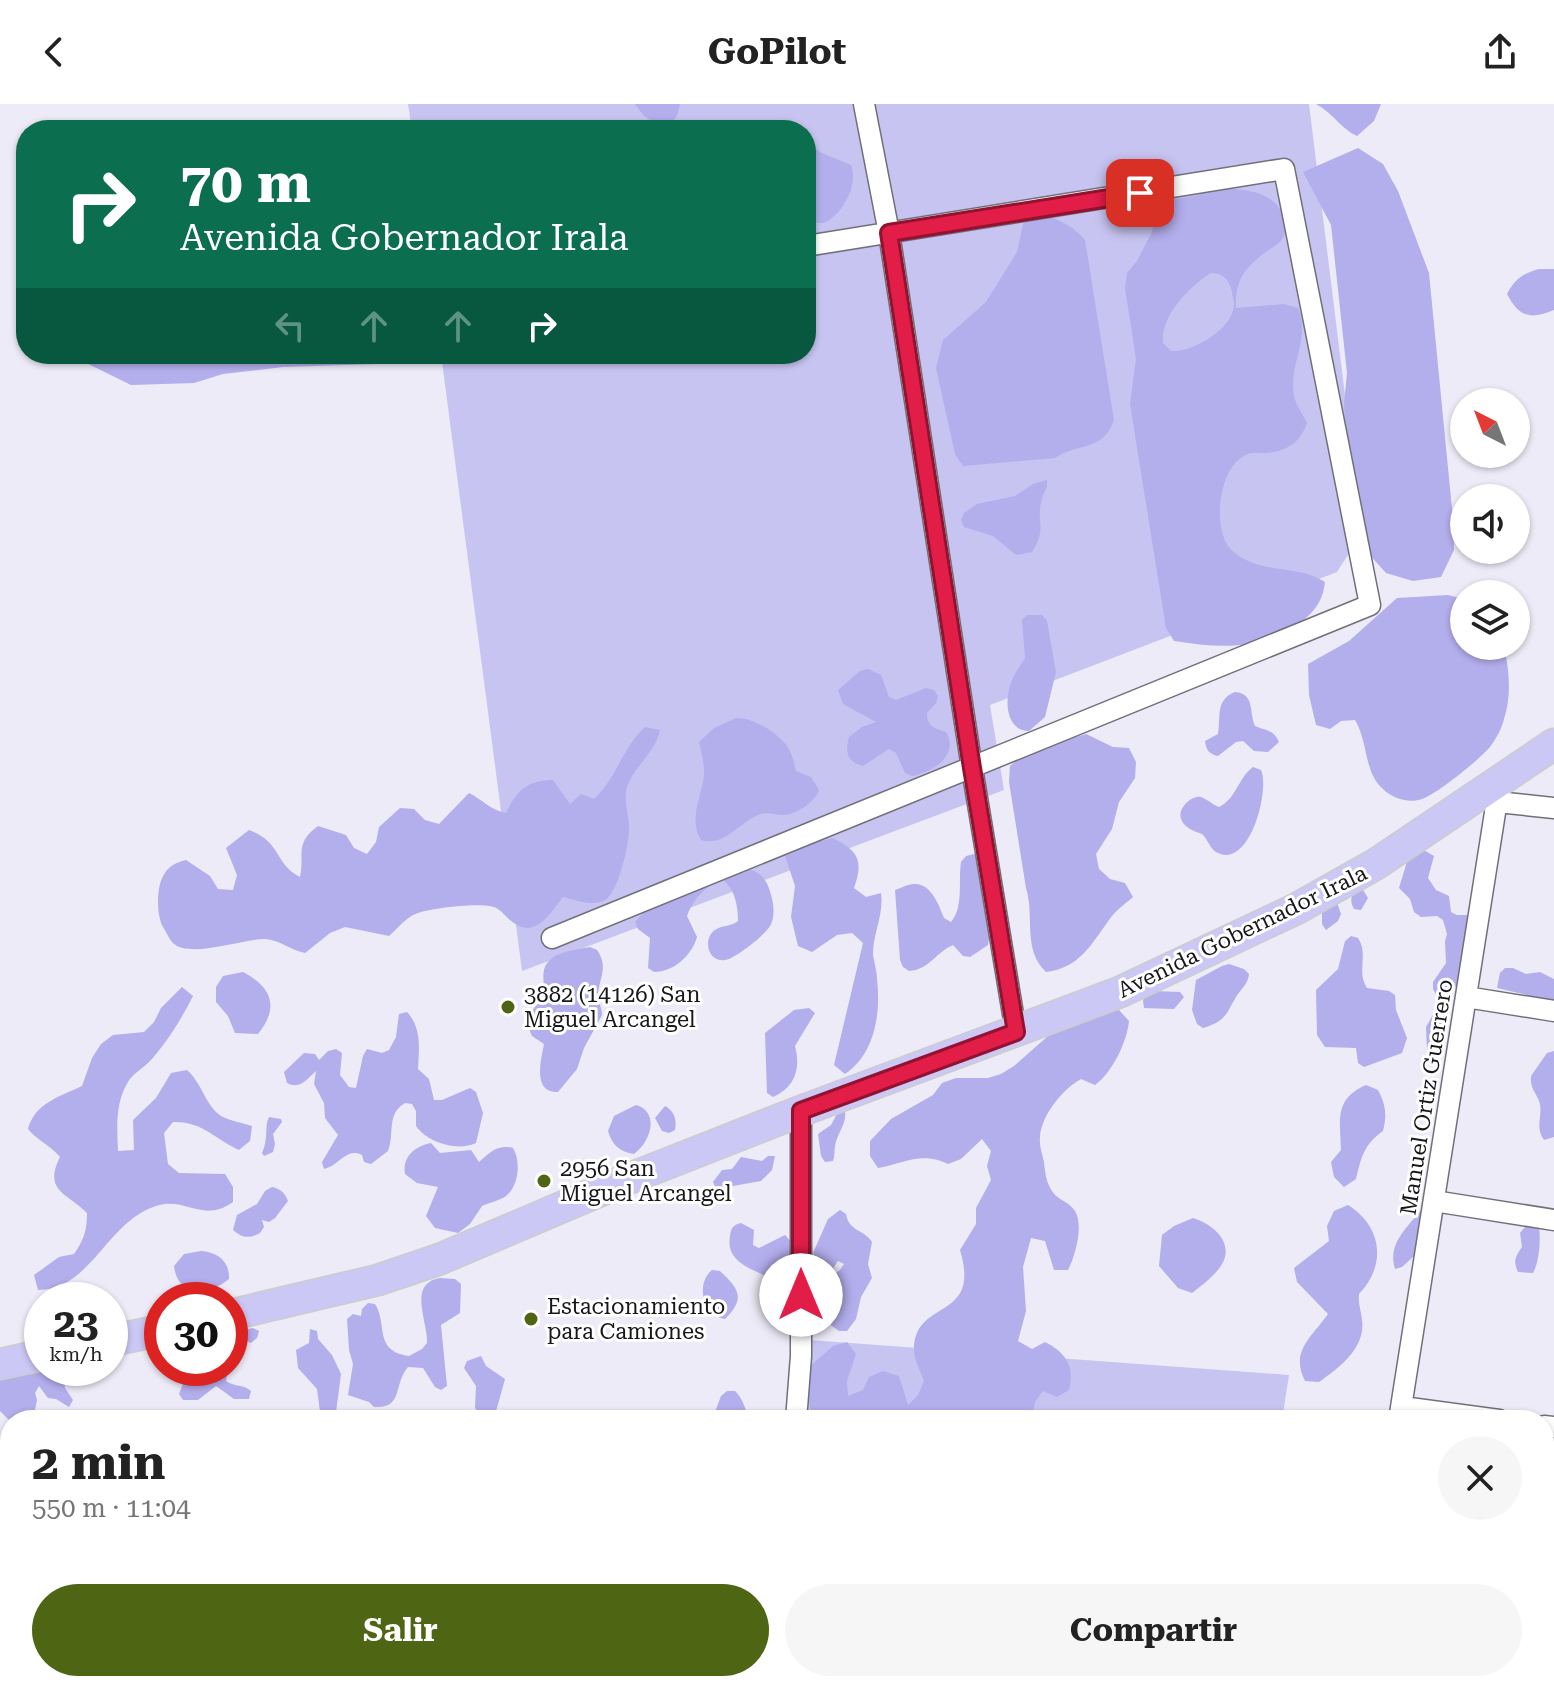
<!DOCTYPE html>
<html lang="es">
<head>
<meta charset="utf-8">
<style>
  :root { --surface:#fff; --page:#f6f6f6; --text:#222; --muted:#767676; --accent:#4e6514 }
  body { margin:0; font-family:"Roboto Serif",serif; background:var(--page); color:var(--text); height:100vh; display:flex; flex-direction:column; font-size:30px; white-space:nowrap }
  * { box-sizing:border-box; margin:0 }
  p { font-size:26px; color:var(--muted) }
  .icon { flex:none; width:44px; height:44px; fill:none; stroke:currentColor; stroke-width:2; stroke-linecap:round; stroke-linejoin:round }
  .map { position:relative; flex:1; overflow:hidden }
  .panel { position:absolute; left:0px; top:1306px; width:1554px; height:282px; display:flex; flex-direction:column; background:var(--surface); border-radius:32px 32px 0 0; box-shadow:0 2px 6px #0004 }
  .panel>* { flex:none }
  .top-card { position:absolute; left:16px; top:16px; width:800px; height:244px; border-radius:32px; box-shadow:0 2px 6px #0004; background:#0b6e4f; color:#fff; overflow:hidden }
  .needle { width:52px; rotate:318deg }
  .buttons { position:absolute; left:1450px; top:284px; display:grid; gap:16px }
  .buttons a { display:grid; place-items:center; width:80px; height:80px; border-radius:50%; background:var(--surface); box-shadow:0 2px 6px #0004; font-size:40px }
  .speed { position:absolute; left:24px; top:1178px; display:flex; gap:16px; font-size:40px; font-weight:700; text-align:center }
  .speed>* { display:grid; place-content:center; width:104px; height:104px; border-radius:50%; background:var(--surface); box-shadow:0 2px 6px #0004; line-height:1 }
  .speed small { font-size:20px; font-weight:400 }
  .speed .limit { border:12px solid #d22; background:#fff; color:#111 }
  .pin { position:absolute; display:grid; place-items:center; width:68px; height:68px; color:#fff; margin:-34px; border-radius:16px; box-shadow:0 4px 12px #0006 }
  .me { position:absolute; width:88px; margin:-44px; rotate:0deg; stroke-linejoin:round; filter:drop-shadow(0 0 6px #0008) }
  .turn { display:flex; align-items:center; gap:28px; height:168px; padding:0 32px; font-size:36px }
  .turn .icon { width:104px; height:104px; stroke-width:2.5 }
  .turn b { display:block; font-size:56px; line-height:68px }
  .lanes { display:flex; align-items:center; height:76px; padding:0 32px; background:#0003; justify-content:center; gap:40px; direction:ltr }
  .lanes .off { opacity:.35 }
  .round { display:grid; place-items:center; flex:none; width:84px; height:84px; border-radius:42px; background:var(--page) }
  .overview { display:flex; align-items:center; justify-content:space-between; height:136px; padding:0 32px }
  h1 { font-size:48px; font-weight:700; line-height:60px }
  .button { display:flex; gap:16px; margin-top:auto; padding:16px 32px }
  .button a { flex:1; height:92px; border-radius:48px; background:var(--accent); color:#fff; font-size:32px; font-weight:700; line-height:92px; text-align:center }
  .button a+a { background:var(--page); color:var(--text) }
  header { display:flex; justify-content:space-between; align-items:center; height:104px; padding:0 32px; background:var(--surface); font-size:36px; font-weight:700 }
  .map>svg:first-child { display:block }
  .green { fill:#c7c4f2 }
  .forest { fill:#b3aeec; fill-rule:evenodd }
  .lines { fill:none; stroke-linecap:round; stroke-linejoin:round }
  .minor-casing { stroke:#70707a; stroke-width:23 }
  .primary-casing { stroke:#cccccd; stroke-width:33 }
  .minor { stroke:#fff; stroke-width:20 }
  .primary { stroke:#ccc8f5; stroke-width:30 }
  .route-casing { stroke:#92132f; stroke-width:20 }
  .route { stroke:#e11d48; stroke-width:14 }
  .poi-dot { fill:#4e6514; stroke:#fff; stroke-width:3 }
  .labels { text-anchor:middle; stroke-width:6; stroke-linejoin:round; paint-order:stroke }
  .street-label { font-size:22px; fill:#17171b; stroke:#fff }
  .poi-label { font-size:22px; fill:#17171b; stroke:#fff; text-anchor:start }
</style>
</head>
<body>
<header><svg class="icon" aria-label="back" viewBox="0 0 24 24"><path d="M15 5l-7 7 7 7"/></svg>GoPilot<svg class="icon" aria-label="share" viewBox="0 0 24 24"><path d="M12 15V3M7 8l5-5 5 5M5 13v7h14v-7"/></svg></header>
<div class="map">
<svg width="1554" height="1587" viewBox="0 0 1554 1587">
  <rect width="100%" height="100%" fill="#ecebf7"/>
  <path class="green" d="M408,0h901l53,429 -25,39 -347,133 14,85 -482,181 -81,-617h365v-224h-394z
    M809,1236l480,35 -7,45h-479z
    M794,1578h446l-2,9h-372z"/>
  <path class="forest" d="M635,0h45l-3,12 -5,6 -16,2 -13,-9z
    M1316,0h65l-7,17 -17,15c-16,-7 -24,-23 -41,-32z
    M806,38l16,11 29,12c8,20 -9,50 -27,58l-18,-1z
    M1358,44l25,16 15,27 31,82 24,246 1,31 -13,27 -28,4 -27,-8 -19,-21 -19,-86 -4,-62 3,-31 -16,-148 -28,-53z
    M1212,84c25,1 60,0 71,27 3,8 4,17 -1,24 -3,5 -10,9 -15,12 -22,17 -32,28 -31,57l48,-4 14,4c13,33 -10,56 -4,87 1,9 9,20 13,28 -6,19 -21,29 -41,30 -5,0 -13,-1 -18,1 -29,10 -36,72 -19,93 25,29 67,16 96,35 -2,17 -8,26 -20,37 -37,33 -86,29 -131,22l-8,-13 -36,-224 6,-45 -11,-71 2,-15 10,-12 15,-29 3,-14 -1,-15 44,-8zM1211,169c13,0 19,8 21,19 0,5 3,8 2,13 -1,24 -42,48 -63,46l-8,-8c-3,-27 27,-57 48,-70z
    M1034,109c20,4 38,11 51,27l29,180c-11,32 -35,22 -59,38l-92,8 -8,-12 -19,-86 7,-28 43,-38 31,-50 6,-28z
    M1539,165h15v41c-24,10 -35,7 -47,-16 8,-15 15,-20 32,-25z
    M74,250h369l-5,5 -30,4 -125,4 -60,7 -29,9 -63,2 -53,-26z
    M1047,376c1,10 -3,10 -5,19 -7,23 6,28 -10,53l-16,3 -23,-19 -29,-9 -3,-7 3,-7 13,-9 38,-8 18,-12z
    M1448,491l16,4v47h40c5,24 8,48 0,73 -2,9 -8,20 -14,28 -10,12 -53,47 -68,52 -13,5 -31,-1 -40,-11 -18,-16 -14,-47 -27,-68l-14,1 -11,8 -14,-4 -7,-30 -1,-31 41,-23 48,-43z
    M1027,511h15l5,6 9,51 -11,45 -16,14c-24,0 -25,-33 -17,-51 3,-8 9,-15 13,-22l-3,-38z
    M868,565l13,6 8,22 7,3 30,-12 8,2 4,6 -2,7 -9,10c0,14 7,15 19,19 14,23 -13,40 -34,44l-7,-3 -9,-20 -7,-4 -26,17c-16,-4 -18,-14 -14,-29l13,-10 14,-5 -33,-18 -5,-14 22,-19z
    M1235,588c20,1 14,21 20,34 11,5 18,3 24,16l-11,10 -14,-1 -11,-10 -7,1 -18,14c-9,-2 -12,-6 -13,-15l13,-7c3,-18 -3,-34 17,-42z
    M736,614c18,0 41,14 51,28 5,7 7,17 9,25l15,6 8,13c-4,12 -22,24 -35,25 -10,0 -16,-4 -26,0 -19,8 -34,32 -57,25 -13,-21 1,-43 3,-65 1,-11 -3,-23 -5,-33l15,-14z
    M645,623l15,3c-5,22 -22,33 -31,52 -7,14 -1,29 0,43 1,16 -10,67 -24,75 -12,7 -30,0 -42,-3 -12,15 -27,42 -49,26 -8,-5 -11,-12 -20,-16 -12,-5 -69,1 -81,8 -9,5 -16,14 -24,21l-44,-9 -15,6 -25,20c-15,-3 -25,-13 -40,-14 -23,0 -76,20 -92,4 -4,-4 -7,-12 -10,-16 -6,-11 -6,-32 -3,-43 5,-15 11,-20 26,-24l24,16 8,13 15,1 4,-15 -11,-27 23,-18c33,12 25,34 51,47 5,-24 -6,-33 18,-51l28,9 8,13 13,6 9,-12 3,-15 21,-19 14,1 11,11 14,4 30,-31c14,7 21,17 37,20 11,-23 22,-33 47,-33l17,24 11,-10 13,5c23,-21 28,-51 51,-72z
    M1086,630l27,13 16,1 7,14 -1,16 -16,24 -7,27 -16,25 3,15 11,10 15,4 8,14c-8,7 -18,14 -24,23 -18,25 -30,48 -63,52 -24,-23 -11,-55 -20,-84l-17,-106 1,-16c21,-20 49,-23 76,-32z
    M1253,663l8,3c9,20 -11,98 -43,83 -8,-3 -10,-14 -16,-19 -41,-12 -13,-40 -1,-37 6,2 12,8 18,10 17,-8 19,-29 34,-40z
    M833,734c25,13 31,22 21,50l12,9 15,-4c3,22 -8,40 -8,61 1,9 4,17 4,25 4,34 -2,75 -32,95l-11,-9 29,-122 -11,-10 -15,2 -25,17 -14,-6 -7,-29 4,-31 -10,-30 32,-14z
    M1422,745l12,7 -6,22 8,12 13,6 2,16 6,3h15l-8,70h-7l-6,6 -4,22 -11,20 1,15 -4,7 -6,-5 -1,-23 14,-25 -7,-13v-7l13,-19 -1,-22 2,-7 -4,-14 -6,-4 -16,1 -7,-5 -4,-13 -11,-11 10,-33z
    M974,750l7,2c2,15 3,29 3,45 0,17 8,26 4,44l-18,12 -7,-1 -10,-11c-17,7 -24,25 -44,26l-6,-4 -3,-7 -5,-70c6,-2 13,-6 19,-6 17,-1 25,21 30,34l7,4c13,-15 7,-41 10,-60l5,-6z
    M748,765c14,3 20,13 23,26 3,9 4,23 -1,31 -5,9 -35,33 -45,34 -17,3 -23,-21 -10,-30 7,-5 15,-3 23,-9 0,-15 -3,-32 -15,-41 -17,4 -30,20 -36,36l10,21c-5,18 -23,35 -43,35l-6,-4 2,-30 -12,-9 -3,-7 15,-17z
    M1360,781l8,13 -7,12 -7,-1c-6,-11 -1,-16 6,-24z
    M1336,796l5,14 -3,7 -12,9 -4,-6v-15z
    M1351,832l7,2c11,17 -2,33 9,50l22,3 6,4 1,15 11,28 -5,15 -38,14 -6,-4 -2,-15 -31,-1 -8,-12 -1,-45 22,-21 7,-28z
    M590,843l7,3c12,17 2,28 1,45 0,6 4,13 4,20l-18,33 -7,21 -19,23c-26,1 -17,-32 -14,-48l-12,-8c-8,-16 -1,-28 13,-38 0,-9 -3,-19 -1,-28 4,-18 31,-20 46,-23z
    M1229,860l15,5 5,5c-1,11 -8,14 -13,23 -10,17 -10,24 -33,31l-6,-4 -5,-14 4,-30 26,-14z
    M1505,864h8l13,6 14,-2 14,7v26l-21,-6 -6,-4 -30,-7 3,-15z
    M243,868c30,16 36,36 15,62l-23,-1 -7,-17 -12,-14v-15l7,-11z
    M182,883l11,9c-11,22 -26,46 -42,64 -7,8 -18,13 -23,22 -13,21 -11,46 -10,69l16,-1 -1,-30 23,-22 15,-25 16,-3c15,13 18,35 34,46 9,5 22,7 31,10l-2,15 -11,9c-24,-11 -37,-29 -66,-28l-9,11 4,31 11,9 46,1 8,13v15c-31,22 -47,-6 -77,4 -50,16 -65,84 -118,84l-4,-15 25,-18 15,-3c10,-14 13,-24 13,-41 -20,-20 -44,-22 -27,-56 -10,-12 -22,-16 -32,-28 7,-26 31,-32 54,-43l10,-28 9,-14 12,-9 31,-3 10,-10 7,-14z
    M1155,887l25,1 4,5 -10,12 -30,-1 -1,-8 5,-6z
    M809,904l6,5 -20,33c6,23 0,41 -22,51l-6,-4 -2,-60 29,-23z
    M1103,906h16l10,11c-2,21 -17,52 -34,64l-14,-6c-17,9 -40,36 -41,58 -1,8 2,17 4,25 1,10 2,20 8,29 5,9 17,10 23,20 9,15 0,45 -7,59h-14l-9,-29 -14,-3 -8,29 3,44 -8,30 14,8 13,-7c21,11 30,24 24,48l-12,7 -14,-6 -8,11 -4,18h-218l-6,-26 3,-28 23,-20 14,-4 9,12 -9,27 1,15 15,-6 6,-13 14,-6 16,5 9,29 10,-10 6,-14c-3,-9 -10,-21 -10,-30 -1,-54 68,-28 46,-101l16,-26v-16l15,-28 -4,-14 4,-15 -9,-12 -21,20 -13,5c-26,-13 -44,-1 -70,4l-8,-12v-15l21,-22 42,-24 9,-12 14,-5h32l13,-4 13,-8 34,-30 44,-17z
    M407,908c15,16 12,37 11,57l11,10 5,21h8l28,-12 6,4 7,21 -7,30c-19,9 -49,-1 -60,-17v-15l-4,-7 -7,-1c-19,11 -10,30 -17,48l-17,13 -7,-2 -2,-7c-16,-8 -23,11 -38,14l-2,-7 16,-27 -13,-17 -1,-15 -10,-19 2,-13c-9,8 -16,19 -29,12l-3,-11 20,-19 11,1 4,6 9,-9 8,-2 6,4 -2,22 9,12 7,1 7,-32 4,-7 15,4 7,-3 7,-13 3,-23z
    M1554,947v86l-10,3c-10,-13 0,-26 -5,-39 -4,-10 -9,-13 -8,-25l16,-23z
    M1366,981l12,5c8,15 9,25 5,41 -19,13 -22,27 -27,48l-12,8 -10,-10 -3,-15 10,-12c-1,-30 -7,-51 25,-65z
    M636,1001c24,7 15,37 -2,49 -14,-2 -22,-9 -26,-23l6,-15z
    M665,1002c9,5 12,13 10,24l-6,3 -7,-2 -7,-13z
    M845,1007c2,13 -8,22 -10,35 -1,5 0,10 -2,15l-8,1 -4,-6 -3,-22 13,-9 7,-13z
    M269,1013l12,2 1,3 -9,12 2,10 -2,8 -9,4 -2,-3c7,-15 2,-27 7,-36z
    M431,1039l9,10 31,-3 8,12c11,-10 19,-18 34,-14 8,13 6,38 -7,48 -7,5 -16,6 -24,10l-12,18 -12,9 -23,-5 -9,-12 12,-29 -21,-4 -12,-9c-3,-17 10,-28 26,-31z
    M768,1052h7l-3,14 -11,11 -45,8 -3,-7 9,-12 10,-1 9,-12 21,4z
    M272,1083c9,2 13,6 16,14l-13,17 -6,4 -7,-2 2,7 -4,6c-11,6 -18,5 -27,-3l4,-15 20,-11 8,-13z
    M1348,1101c34,21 39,60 11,89 -1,10 2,16 3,26 4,28 -23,48 -43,62l-14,-1c-15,-30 6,-43 23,-67l-31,-32 -3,-14 35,-27 -2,-15 7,-15z
    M1422,1105l-2,51 -7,-3 -11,10 -7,2c-8,-26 13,-42 27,-60z
    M840,1106l6,4c3,18 18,15 26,28l-4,22 4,14 -11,19 -5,22 -9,12h-8l-11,-8 -4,-29 3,-15 13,-9 4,-6 -6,-3 -9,13 -7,1 -9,-22 15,-34z
    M1193,1114c17,5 39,21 31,42 -5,13 -22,25 -32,33l-14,-5 -19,-22 3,-31 12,-9z
    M741,1119l13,7 -1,15 6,3 26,-13 9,10 2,51 -7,2 -8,-4 -5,-13c-19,-11 -51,-16 -46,-45 1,-8 3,-11 11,-13z
    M1525,1123l14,2c2,10 0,34 -6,44l-15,-1c-5,-11 -3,-15 4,-25l-2,-14z
    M201,1147c16,1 29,10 28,28 -19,16 -51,20 -55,-13l10,-12z
    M712,1166l8,1c19,18 26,27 5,48 -22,-3 -30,-35 -13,-49z
    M440,1174l15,1 6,5 -1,29 -19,12 6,61 -6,4 -6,-3 -12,-19 -15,-1c-15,17 -4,42 -34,40l-5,-5 -21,-7 5,-31 -4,-14 -2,-31 6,-5 8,2 1,-7 6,-6 7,1c13,20 -2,47 34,52l13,-7 5,-6c1,-22 -20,-59 13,-65z
    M253,1224l6,3 -2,7 -6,5 -14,-6 -7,24v-28z
    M310,1225l7,2 1,8 14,16 9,19 -6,46 -12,-2 -3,-6 -3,-23 -19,-21 -2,-18 13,-7z
    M481,1252l5,10 19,13 -10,36 -15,-1 -5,-6 1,-22 -12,-18 3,-7z
    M42,1264h27l-5,13 1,7 8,12 -4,7 -13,-8 -8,-1 -9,-12 -4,7 2,7 -3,15 6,5 -30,1 -10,-10v-37z
    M185,1264h43l-2,13c8,6 17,3 25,10l-2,8h-15l-18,-13 -18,14h-15l-4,-6 5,-13z
    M727,1287h8c8,8 11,18 13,29h-36l9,-24z
    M10,1351v74l-10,-4v-65z
    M1544,1382l10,9v39l-10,6z
    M1554,1473v30l-10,1v-21z
    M4,1532h6v36l-10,-7v-26z
    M83,1578h25l8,9h-36z
    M712,1578h50l-4,8 -17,1z
    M909,1578h77l-5,9h-54z
    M1091,1578h149l-7,9h-144z
    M1438,1578h21l5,6 7,-3 30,6h-62z"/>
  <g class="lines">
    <g class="minor-casing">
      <path id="minor" d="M864,0l25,129 83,535 44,264
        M1497,698l57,6
        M552,834l818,-333 -86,-436 -478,77
        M1466,893l88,14
        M1434,1097l120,19
        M1402,1303l97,13
        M796,1316l5,-64v-245
        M1399,1316l101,-639
        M1544,1322l10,1
        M1544,1525l10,1
        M403,1578v9
        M774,1587l1,-9
        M1357,1587l1,-9"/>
    </g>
    <g class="primary-casing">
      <path id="primary" d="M230,1211l148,-35 62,-21 188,-80 173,-68 319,-119 176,-83 80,-45 178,-120
        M110,1237l52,-11
        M0,1260l42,-9"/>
    </g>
    <use href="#minor" class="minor"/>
    <use href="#primary" class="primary"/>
  </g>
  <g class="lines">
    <g class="route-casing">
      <path id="route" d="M801,1191v-184l215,-79 -44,-264 -83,-535 251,-40"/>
    </g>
    <use href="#route" class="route"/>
  </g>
  <g class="poi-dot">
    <circle cx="508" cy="903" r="8"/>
    <circle cx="544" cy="1077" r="8"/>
    <circle cx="531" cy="1215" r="8"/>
  </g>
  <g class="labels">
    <g class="street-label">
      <text transform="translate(1242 827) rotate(-26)" y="8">Avenida Gobernador Irala</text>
      <text transform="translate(1426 993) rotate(-81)" y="8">Manuel Ortiz Guerrero</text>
    </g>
    <g class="poi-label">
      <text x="524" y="898">3882 (14126) San<tspan x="524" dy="25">Miguel Arcangel</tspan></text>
      <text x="560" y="1072">2956 San<tspan x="560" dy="25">Miguel Arcangel</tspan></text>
      <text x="547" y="1210">Estacionamiento<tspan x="547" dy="25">para Camiones</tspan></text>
    </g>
  </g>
</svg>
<div class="buttons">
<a><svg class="needle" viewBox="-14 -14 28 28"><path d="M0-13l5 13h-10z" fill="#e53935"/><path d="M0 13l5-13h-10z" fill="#767676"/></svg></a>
<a><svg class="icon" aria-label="sound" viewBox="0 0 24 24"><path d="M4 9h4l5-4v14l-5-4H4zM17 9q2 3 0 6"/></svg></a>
<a><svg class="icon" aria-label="layers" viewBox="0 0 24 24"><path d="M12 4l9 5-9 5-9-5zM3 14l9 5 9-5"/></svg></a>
</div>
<div class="speed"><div>23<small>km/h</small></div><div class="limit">30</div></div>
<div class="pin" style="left:1140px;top:89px;background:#d93025"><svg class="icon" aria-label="arrive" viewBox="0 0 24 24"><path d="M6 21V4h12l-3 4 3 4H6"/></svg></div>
<svg class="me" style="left:801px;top:1191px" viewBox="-20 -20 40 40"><circle r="19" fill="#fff"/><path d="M0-13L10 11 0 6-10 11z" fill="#e11d48"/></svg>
<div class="top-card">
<div class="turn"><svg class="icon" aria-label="right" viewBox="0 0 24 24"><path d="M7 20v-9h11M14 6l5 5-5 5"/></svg><div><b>70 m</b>Avenida Gobernador Irala</div></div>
<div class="lanes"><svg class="icon off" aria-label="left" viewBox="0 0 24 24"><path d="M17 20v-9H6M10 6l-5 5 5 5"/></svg><svg class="icon off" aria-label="ahead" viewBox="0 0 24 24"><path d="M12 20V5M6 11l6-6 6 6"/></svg><svg class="icon off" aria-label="ahead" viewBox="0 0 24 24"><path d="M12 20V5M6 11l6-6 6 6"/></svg><svg class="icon" aria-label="right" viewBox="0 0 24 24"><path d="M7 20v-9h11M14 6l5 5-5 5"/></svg></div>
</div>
<section class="panel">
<div class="overview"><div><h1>2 min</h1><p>550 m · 11:04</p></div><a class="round"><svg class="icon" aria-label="close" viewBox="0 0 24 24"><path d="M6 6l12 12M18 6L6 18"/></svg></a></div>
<div class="button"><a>Salir</a><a>Compartir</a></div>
</section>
</div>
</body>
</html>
